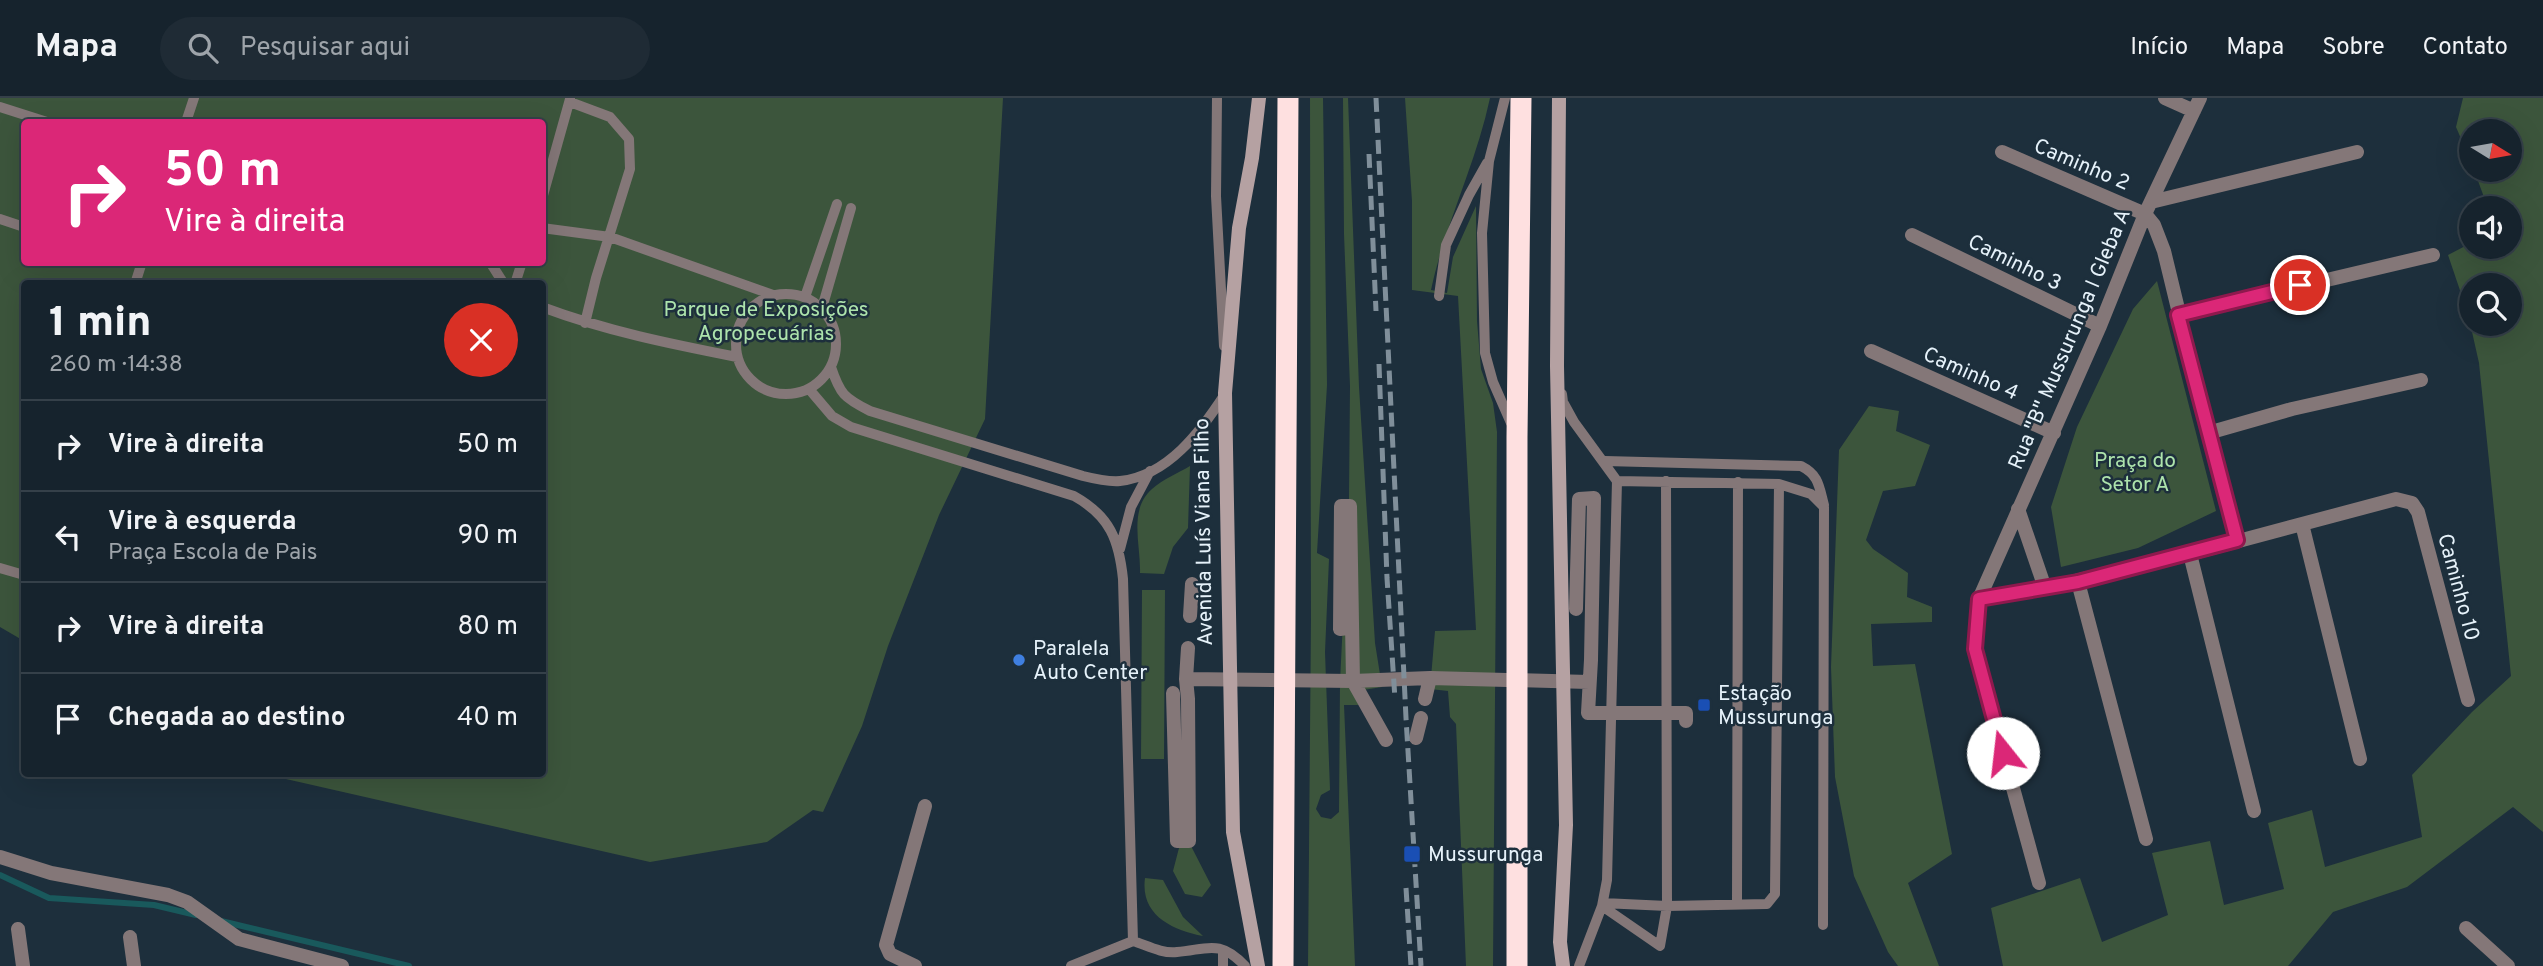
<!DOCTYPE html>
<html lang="pt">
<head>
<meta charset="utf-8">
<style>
  :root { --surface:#16232d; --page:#1f2b35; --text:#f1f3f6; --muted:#9ea4aa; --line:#354049 }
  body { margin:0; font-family:Overpass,sans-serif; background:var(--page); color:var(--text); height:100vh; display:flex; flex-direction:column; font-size:26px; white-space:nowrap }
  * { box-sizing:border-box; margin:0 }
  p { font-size:23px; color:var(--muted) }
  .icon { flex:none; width:38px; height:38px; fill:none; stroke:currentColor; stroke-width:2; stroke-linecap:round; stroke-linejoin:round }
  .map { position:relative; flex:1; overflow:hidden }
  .drawer { position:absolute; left:21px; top:182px; width:525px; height:497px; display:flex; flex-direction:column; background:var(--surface); border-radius:7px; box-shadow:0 7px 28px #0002,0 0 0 2px var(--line) }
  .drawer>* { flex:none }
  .top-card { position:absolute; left:21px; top:21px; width:525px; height:147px; border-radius:7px; box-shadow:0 7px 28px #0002,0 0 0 2px var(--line); background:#db2777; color:#fff; overflow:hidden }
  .needle { width:46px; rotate:101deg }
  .controls { position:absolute; left:2459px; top:21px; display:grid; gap:14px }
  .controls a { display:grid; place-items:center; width:63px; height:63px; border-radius:50%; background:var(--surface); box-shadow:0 7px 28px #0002,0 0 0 2px var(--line); font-size:35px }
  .pin { position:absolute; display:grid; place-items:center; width:60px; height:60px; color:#fff; margin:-30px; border:4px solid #fff; border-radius:50%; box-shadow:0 2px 7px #0007 }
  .me { position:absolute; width:77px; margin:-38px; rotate:344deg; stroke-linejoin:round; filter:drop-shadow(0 0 5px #0008) }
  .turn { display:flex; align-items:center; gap:24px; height:147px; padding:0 28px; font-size:32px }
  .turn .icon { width:91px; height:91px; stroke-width:2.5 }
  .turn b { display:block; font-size:49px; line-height:60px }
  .round { display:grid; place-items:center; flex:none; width:74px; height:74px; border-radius:37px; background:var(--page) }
  .summary { display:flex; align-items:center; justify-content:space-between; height:119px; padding:0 28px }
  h1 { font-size:42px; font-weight:800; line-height:52px }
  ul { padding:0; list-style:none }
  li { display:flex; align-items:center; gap:21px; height:91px; padding:0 28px; border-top:2px solid var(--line) }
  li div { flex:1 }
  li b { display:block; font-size:26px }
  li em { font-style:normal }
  header { display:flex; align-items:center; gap:42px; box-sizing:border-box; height:98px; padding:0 35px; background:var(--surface); border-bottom:2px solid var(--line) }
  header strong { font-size:33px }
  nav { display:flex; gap:38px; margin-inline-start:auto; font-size:24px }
  .search { width:490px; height:63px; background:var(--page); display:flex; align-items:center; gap:18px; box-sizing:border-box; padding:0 24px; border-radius:38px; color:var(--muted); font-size:26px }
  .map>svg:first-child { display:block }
  .green { fill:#3c553c; fill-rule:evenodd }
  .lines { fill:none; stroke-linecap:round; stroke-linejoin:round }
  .stream { stroke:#19595c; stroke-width:6 }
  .lane { stroke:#847778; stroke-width:10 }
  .street { stroke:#847778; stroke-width:14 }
  .secondary { stroke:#b5a1a2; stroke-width:14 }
  .highway { stroke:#fee0e0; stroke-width:21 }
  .rail { stroke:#808f9a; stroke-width:5; stroke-dasharray:14 7; stroke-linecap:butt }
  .route-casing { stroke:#8e194d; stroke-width:18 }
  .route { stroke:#db2777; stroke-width:12 }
  .shop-dot { fill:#3f7fe0; stroke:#1d2f3c; stroke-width:2.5 }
  .transit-dot { fill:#1a4fb4; stroke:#1d2f3c; stroke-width:2.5 }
  .labels { text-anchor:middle; stroke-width:5; stroke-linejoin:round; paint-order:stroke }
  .street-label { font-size:21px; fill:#e6f2fa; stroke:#1d2f3c }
  .park-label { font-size:21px; fill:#ade3ac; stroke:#1d2f3c }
  .poi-label { font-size:21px; fill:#e6f2fa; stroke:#1d2f3c; text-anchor:start }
</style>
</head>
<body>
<header>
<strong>Mapa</strong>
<div class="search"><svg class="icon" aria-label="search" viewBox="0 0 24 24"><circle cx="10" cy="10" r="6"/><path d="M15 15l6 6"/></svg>Pesquisar aqui</div>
<nav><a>Início</a><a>Mapa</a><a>Sobre</a><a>Contato</a></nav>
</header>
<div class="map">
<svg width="2543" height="868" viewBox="0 0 2543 868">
  <rect width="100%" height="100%" fill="#1d2f3c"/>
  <path class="green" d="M0,0h1003l-18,321 -46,96 -51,131 -26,80 -39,86 -10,-2 -46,32 -117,20 -386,-88h278v-490h-518v357l-24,-14zM24,24h518v140h-518z
    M1310,0h13l4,287 -10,168 12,6 -4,93 5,138 -9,5 -5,14 5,8 10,2 8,-7 1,-130 9,-184 1,-112 -6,-152 -1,-136h5l11,289 16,256 7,44 -25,4 1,14h-14l11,261h-47l3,-347z
    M1405,0h85c-14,66 -45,126 -59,192l16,3 6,-36 23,-51 1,115 4,48 12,34 4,29 -4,534h-27l-10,-242 -6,-7 -2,-26 -18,-2 5,-58 41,-1 -18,-334 -46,-6v-89z
    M2463,0h80v734l-30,-25 -106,80 -74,25 -45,54h-285l-12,-58 89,-30 22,64 66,-27 -16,-62 58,-12 14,64 60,-16 -16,-66 44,-13 13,57 97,-30 -10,-62 60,-63 39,-36 -32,-313 -11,-49 -20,-59 23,-12v4h39v-39h-22l-14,-38h36v-39h-39v31l-15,-35zM2471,187h39v39h-39z
    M2157,183l59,230 -78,37 -77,19 -10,-60 26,-80 56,-118z
    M1869,308l30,5 -3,20 34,14 -15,41 -32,5 -17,49 7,9 35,24 -1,24 25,10v15l-61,2 2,42 42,-2 37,190 -44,29 31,83h-41l-10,-14 -34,-76 -19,-99 -4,-110 8,-217z
    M1190,368l-2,62 -15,19 -9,27 -24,-1c1,-28 -12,-63 12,-84 10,-9 26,-16 38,-23z
    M1142,492h23l-1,169h-23z
    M1191,748l20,39 -9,12 -17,-3 -12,-23 6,-23z
    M1145,780l18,2 20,37 20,19c-31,-6 -63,-21 -58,-58z"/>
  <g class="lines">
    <path class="stream" d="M0,777l49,23 105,7 42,10
      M221,823l188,45"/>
    <path class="lane" d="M1217,0l-1,98 8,150
      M1505,0l-16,63 -7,72 3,120 8,29 18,41
      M570,4l40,15 19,22 1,30 -34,109 -11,45
      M0,9l47,15
      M186,24l8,-24
      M542,101l28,-100
      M0,121l24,8
      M542,130l68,9 163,58
      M490,164l14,22
      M135,186l7,-22
      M515,186l7,-22
      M736 246a50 50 0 1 1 100 0a50 50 0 1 1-100 0Z
      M1439,198l7,-51 23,-50 18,-32
      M805,199l32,-93
      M542,209c64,24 129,37 195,50
      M822,210l29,-100
      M831,269c9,27 13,31 39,44l213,65c12,3 25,6 37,5 48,-5 81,-50 105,-87
      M809,291l23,27 19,11 223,69c36,20 45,44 49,83l10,362
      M1562,296l1,8 11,20 43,59 -10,399 -5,26 -23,60
      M1605,363l196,5c18,9 18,20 23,39
      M1617,383l162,3 32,10 13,13 -1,418
      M1120,451l11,-42 19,-36
      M0,470l24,7
      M1603,805l64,3 100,-2 8,-10 4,-410
      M1737,807l1,-423
      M1602,808l58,40 7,-40 -1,-425
      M1223,852v16
      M1071,868l62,-25c13,4 29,13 44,11 29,-2 42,-14 68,14"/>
    <path class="street" d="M2165,0l29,13
      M2002,54l143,62 9,11 10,26 44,182 29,107
      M2151,104l206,-50
      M1912,137l188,91
      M2178,217l255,-60
      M1871,253l183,82
      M2208,335l84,-24 129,-29
      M2018,411l27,79 145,-34 206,-55 16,4 6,9 50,188
      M2302,426l58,235
      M1346,451l1,79 -7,1 1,-123h9l3,175 33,59
      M2190,456l64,257
      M2078,484l68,257
      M1979,501l66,-11
      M1576,511l3,-110 15,-1 -3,162 -3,53h98v8
      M1190,518l2,-32
      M1186,581l167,2 77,-3 159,4
      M1173,595l4,148h12l-1,-142 -2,-20 2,-31
      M1425,601l5,-21
      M1416,640l5,-20
      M0,759l51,16 117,22 19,7 52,37 103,27
      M2039,785l-64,-234 4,-50 121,-273 45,-112 55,-116
      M2466,830l42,38
      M18,831l5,37
      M130,839l4,29
      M915,868l-25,-12 -4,-9 39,-139"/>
    <path class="secondary" d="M1559,0l-2,268 9,459 -6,117 3,24
      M1258,868l-25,-134 -8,-439 14,-165 13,-70 7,-60"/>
    <path class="highway" d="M1283,868l5,-868
      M1517,868v-529l4,-339"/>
    <path class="rail" d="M1376,0l30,620 15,248
      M1369,56l7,157
      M1379,266l8,214 8,121
      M1406,790l5,78"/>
  </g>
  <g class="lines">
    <g class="route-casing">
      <path id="route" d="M2003,655l-28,-104 4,-50 99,-17 159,-42 -59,-225 122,-30"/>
    </g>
    <use href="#route" class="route"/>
  </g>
  <circle class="shop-dot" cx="1019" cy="562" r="7"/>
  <g class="transit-dot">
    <rect x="1697" y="600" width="14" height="14" rx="3.5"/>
    <rect x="1403" y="747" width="18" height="18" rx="3.5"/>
  </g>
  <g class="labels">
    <g class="street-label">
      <text transform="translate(2082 66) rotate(23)" y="7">Caminho 2</text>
      <text transform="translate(2015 164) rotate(26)" y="7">Caminho 3</text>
      <text transform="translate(2069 241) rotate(-67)" y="7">Rua "B" Mussurunga I Gleba A</text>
      <text transform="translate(1971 275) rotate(24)" y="7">Caminho 4</text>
      <text transform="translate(1203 434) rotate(-91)" y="7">Avenida Luís Viana Filho</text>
      <text transform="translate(2459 489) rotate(75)" y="7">Caminho 10</text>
    </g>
    <g class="park-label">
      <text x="766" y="218">Parque de Exposições<tspan x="766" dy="24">Agropecuárias</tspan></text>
      <text x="2135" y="369">Praça do<tspan x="2135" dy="24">Setor A</tspan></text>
    </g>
    <g class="poi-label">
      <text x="1033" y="557">Paralela<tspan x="1033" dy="24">Auto Center</tspan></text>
      <text x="1718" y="602">Estação<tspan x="1718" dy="24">Mussurunga</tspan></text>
      <text x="1428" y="763">Mussurunga</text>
    </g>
  </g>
</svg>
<div class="controls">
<a><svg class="needle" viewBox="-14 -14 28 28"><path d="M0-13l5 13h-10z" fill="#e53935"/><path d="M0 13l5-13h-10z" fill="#9ea4aa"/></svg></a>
<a><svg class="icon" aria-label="sound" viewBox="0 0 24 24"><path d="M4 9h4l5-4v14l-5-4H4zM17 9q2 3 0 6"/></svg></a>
<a><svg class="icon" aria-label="search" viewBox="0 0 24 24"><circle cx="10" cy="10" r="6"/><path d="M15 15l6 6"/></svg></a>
</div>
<div class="pin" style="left:2300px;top:187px;background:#d93025"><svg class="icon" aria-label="arrive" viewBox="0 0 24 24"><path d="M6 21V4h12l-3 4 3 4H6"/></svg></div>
<svg class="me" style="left:2003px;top:655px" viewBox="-20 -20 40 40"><circle r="19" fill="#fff"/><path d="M0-13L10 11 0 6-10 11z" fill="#db2777"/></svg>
<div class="top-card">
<div class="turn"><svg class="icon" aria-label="right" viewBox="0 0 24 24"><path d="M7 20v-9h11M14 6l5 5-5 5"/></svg><div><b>50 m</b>Vire à direita</div></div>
</div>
<section class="drawer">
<div class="summary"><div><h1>1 min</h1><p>260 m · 14:38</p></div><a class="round" style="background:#d93025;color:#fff"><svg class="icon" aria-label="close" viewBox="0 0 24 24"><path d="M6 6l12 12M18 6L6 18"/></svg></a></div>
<ul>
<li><svg class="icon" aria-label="right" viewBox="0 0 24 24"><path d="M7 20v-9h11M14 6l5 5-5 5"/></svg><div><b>Vire à direita</b></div><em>50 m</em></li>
<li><svg class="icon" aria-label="left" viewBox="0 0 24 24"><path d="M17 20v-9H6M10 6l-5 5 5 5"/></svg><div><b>Vire à esquerda</b><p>Praça Escola de Pais</p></div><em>90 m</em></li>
<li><svg class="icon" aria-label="right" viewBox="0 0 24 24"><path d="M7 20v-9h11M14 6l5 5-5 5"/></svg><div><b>Vire à direita</b></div><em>80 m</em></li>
<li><svg class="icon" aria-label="arrive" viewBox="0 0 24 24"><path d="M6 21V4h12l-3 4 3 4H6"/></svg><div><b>Chegada ao destino</b></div><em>40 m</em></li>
</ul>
</section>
</div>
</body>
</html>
